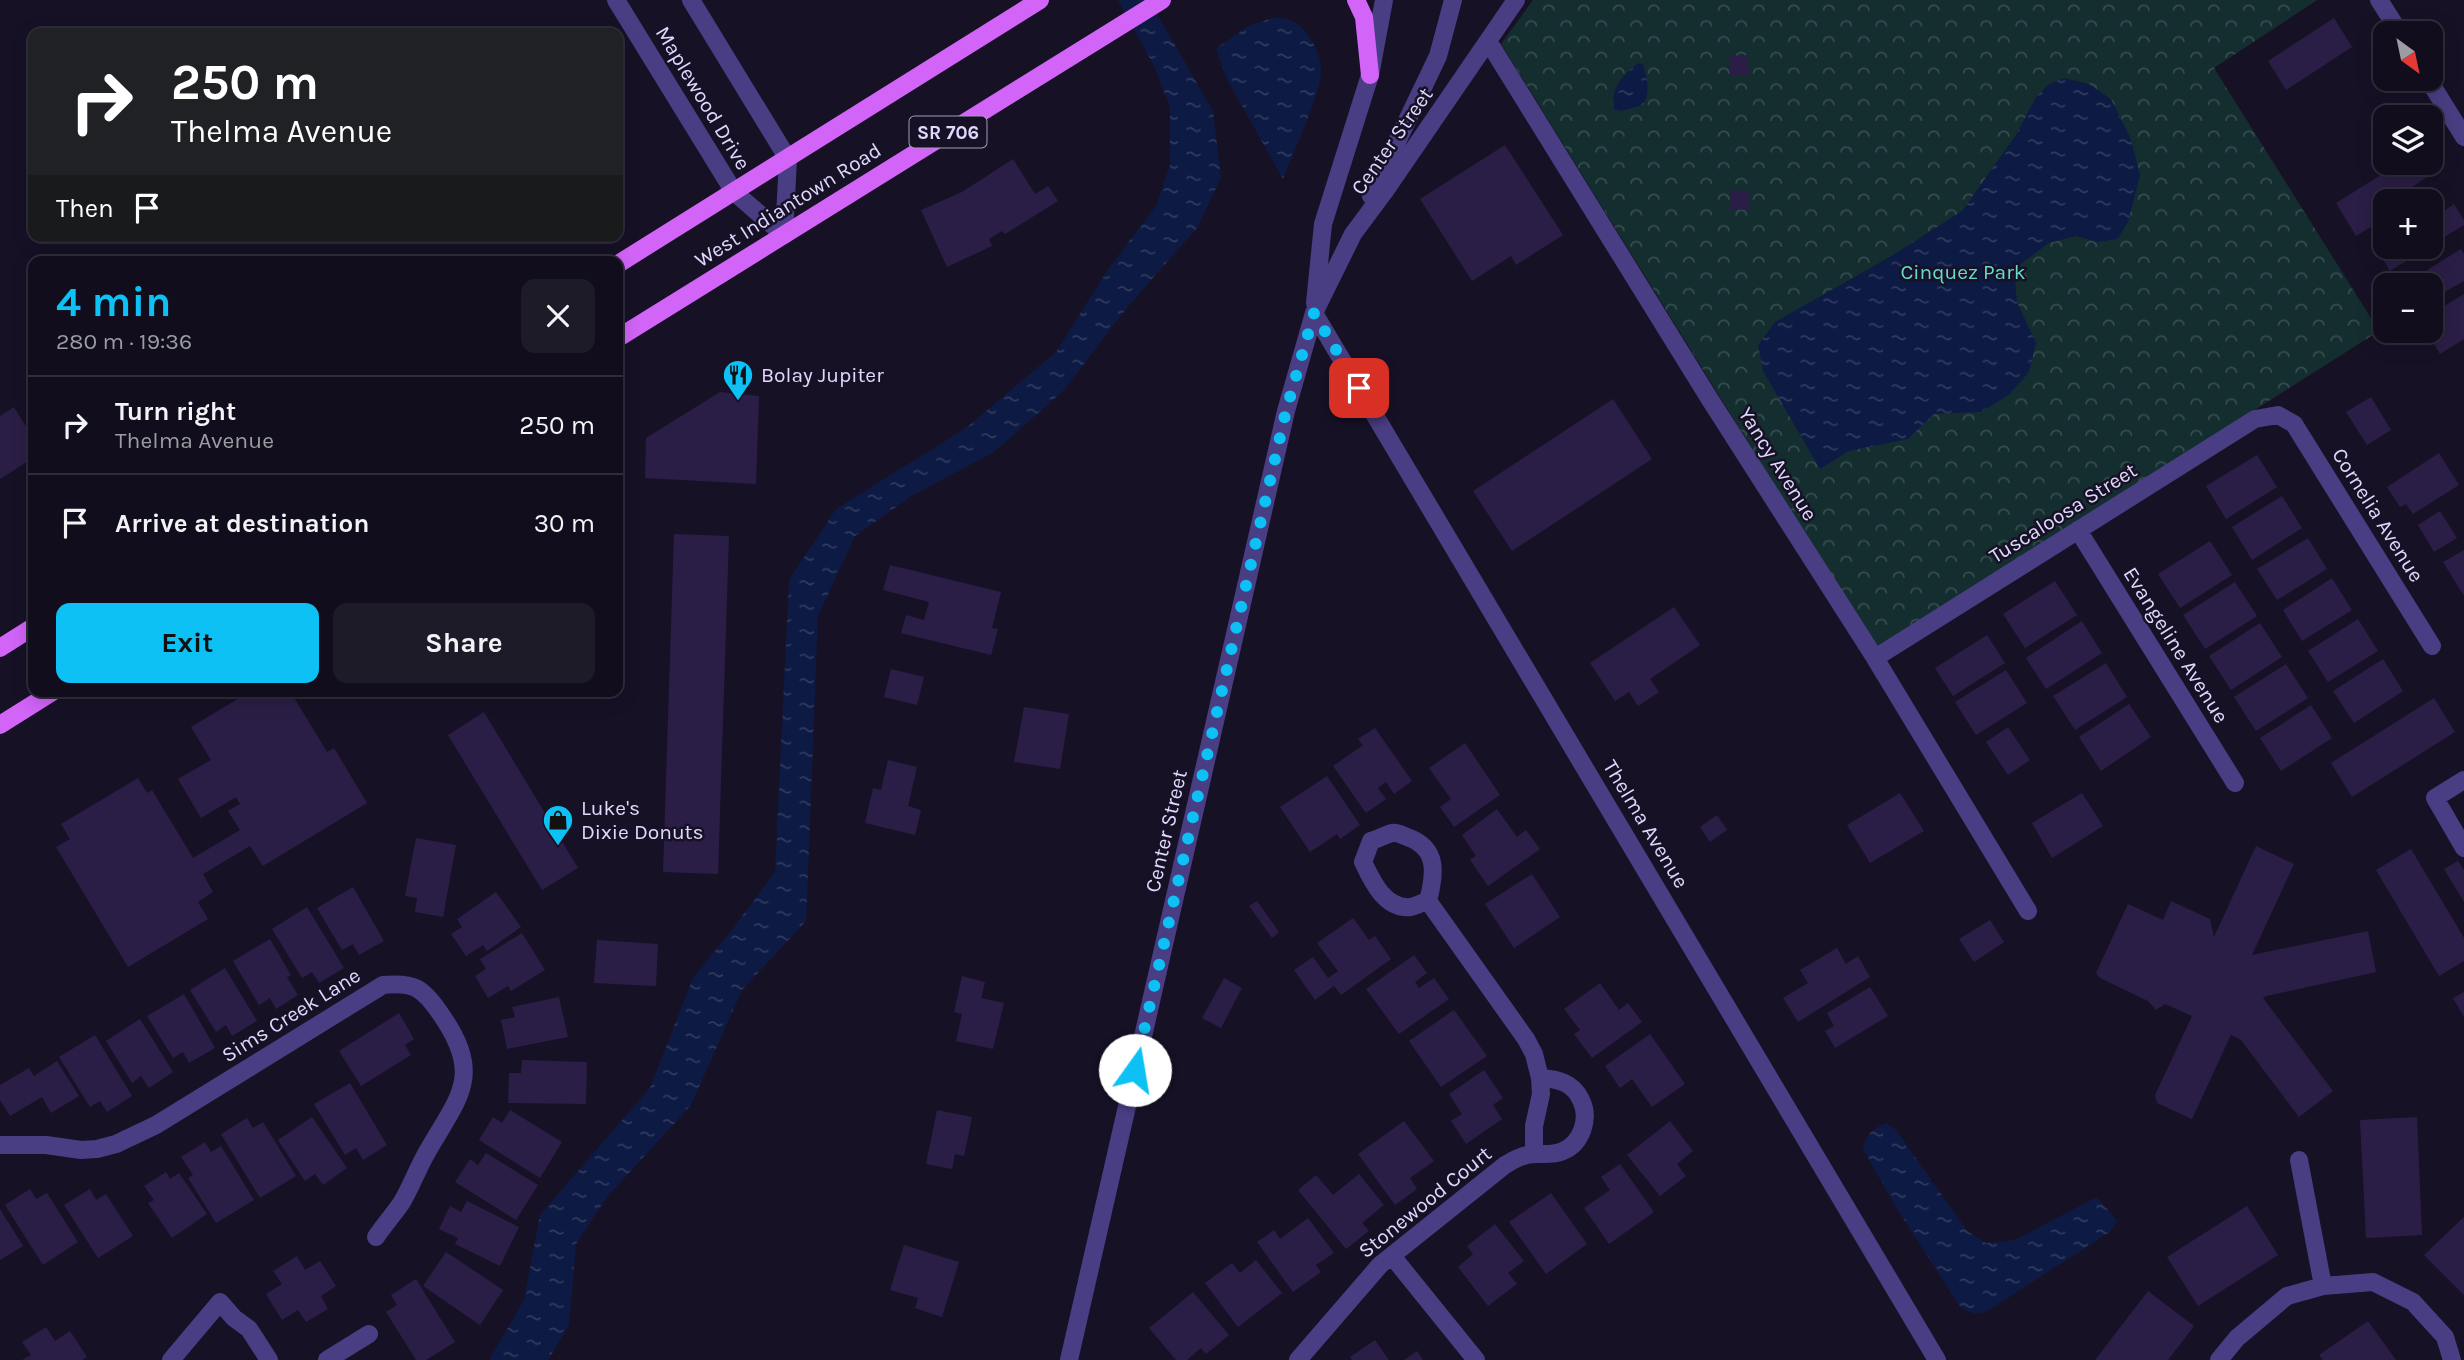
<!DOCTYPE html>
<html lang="en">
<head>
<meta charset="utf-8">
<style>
  :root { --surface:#110d1c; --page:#1e1b29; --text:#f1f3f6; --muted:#9c9ca3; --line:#302d3b; --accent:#0dc1f4 }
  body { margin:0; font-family:Karla,sans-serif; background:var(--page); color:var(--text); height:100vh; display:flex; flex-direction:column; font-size:26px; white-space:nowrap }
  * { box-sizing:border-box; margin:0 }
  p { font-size:23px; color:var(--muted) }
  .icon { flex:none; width:38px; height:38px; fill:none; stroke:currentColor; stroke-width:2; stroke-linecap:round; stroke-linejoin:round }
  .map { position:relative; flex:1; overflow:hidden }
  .drawer { position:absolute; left:28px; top:256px; width:595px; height:441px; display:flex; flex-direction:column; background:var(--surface); border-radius:14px; box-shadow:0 4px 18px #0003,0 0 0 2px var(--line) }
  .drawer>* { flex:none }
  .guide { position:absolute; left:28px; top:28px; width:595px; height:214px; border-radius:14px; box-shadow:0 4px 18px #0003,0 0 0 2px var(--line); background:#202124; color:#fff; overflow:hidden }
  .needle { width:46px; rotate:147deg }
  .fabs { position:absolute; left:2373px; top:21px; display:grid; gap:14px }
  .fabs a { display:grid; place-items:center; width:70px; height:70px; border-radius:14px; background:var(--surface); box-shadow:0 4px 18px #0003,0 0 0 2px var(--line); font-size:35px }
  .pin { position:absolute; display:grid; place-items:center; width:60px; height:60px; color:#fff; margin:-30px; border-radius:14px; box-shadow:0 4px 10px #0006 }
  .me { position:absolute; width:77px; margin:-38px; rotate:13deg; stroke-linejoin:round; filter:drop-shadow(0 0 5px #0008) }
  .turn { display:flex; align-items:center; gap:24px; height:147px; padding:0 28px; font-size:32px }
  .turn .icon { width:91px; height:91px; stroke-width:2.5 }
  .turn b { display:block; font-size:49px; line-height:60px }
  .then { display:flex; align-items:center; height:66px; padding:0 28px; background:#0003; gap:14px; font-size:26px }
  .round { display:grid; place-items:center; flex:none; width:74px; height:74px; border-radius:14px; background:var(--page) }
  .headline { display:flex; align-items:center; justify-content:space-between; height:119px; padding:0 28px }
  h1 { font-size:42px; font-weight:700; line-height:52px; color:var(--accent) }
  .cta { display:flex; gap:14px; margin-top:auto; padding:14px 28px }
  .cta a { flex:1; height:80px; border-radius:14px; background:var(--accent); color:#111; font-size:28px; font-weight:700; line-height:80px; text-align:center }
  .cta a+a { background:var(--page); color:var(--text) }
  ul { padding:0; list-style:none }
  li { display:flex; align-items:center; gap:21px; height:98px; padding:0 28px; border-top:2px solid var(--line) }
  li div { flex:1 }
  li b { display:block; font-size:26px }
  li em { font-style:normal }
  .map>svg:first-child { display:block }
  .park { fill:url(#park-crowns) }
  .water { fill:url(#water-ripples) }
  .building { fill:#2b1e46 }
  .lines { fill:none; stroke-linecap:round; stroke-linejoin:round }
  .minor { stroke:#493e83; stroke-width:18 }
  .major { stroke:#d264f8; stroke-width:18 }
  .route { stroke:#0dc1f4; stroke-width:12; stroke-dasharray:0 21.6 }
  .labels { text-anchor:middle; stroke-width:5; stroke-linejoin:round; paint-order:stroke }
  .shield { fill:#171126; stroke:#a49cbc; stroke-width:2 }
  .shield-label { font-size:19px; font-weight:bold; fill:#e1d8fd }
  .street-label { font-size:21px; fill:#e1d8fd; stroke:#171126 }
  .park-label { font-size:21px; fill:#66dbcb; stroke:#171126 }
  .poi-label { font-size:21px; fill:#e1d8fd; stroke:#171126; text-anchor:start }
</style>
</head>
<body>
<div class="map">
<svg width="2464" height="1360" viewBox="0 0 2464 1360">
  <defs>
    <pattern id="park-crowns" width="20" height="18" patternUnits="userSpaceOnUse" patternTransform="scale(1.75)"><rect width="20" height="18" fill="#142e30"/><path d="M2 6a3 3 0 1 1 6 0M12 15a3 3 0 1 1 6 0" fill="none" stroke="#364c4f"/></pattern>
    <pattern id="water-ripples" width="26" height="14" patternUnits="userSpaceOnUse" patternTransform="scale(1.75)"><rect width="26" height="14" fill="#0d1a43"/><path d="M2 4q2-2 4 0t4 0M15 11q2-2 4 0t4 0" fill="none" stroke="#303b5f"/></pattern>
  </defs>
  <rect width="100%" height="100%" fill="#171126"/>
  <path class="park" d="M1533,0h784l-103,68 165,263 -502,319 -376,-606z"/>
  <path class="water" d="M1118,0h31l64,111 8,67 -24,50 -67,76 -68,88 -68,60 -81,43 -58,41 -37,80 -12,305 -64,69 -51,115 -84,92 -31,47 -7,81 -21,35h-59l35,-60 16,-85 110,-127 43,-110 38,-47 44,-59 14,-292 47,-71 130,-81 90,-76 53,-84 47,-62 14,-41v-58l-16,-41z
    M1273,18c5,0 12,0 17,2 16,6 31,32 31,49 1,23 -29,86 -38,110l-56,-100 -11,-30 32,-23z
    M1639,63l4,2c4,13 8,28 0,40l-22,6 -7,-2c-4,-21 9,-35 25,-46z
    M2064,78l25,6 22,15 19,38 10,38 -12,47 -10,17 -21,3 -21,-6 -27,7 -35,26 3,33 19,41 -7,29 -20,23 -28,17 -47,2 -26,25 -59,12 -29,18 -57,-98 -5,-26 17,-23 118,-67 69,-44 54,-76 20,-38 13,-13z
    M1886,1123l10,7 71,101 19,12 29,-3 82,-43 20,24 -6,10 -125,81 -12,2 -14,-7 -64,-100 -33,-58c2,-14 10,-20 23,-26z"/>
  <path class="building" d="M2334,18l18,29 -66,43 -18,-29z
    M1748,55l1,20 -19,1 -1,-20z
    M2396,109l5,8h-16v33l-15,-23z
    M1505,145l58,90 -47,30 -5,-9 -39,25 -52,-82z
    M1013,159l22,35 13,-8 10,15 -53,33 -3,-3 -13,8 3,7 -45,21 -26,-57 41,-18z
    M2400,163h29l6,9 -26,17 6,10 -3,2h-27v17l-29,18 -20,-33z
    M1731,190l19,1 -1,19 -19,-1z
    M2431,204l7,11 16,-11 10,16v5l-33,20z
    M2385,231v16h44l-39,24 -19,-31z
    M2461,249l3,5v27l-23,13 -14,-24z
    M2464,294v45l-24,15 -14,-23h5v-17z
    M720,392l39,4 -3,88 -111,-6 1,-40z
    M2371,397l20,33 -24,15 -21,-33z
    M1613,399l39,60 -140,92 -39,-60z
    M14,407l19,31v20l-33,21v-63z
    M2439,453l20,32 -46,29 -7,-10 -6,3 -13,-20z
    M2257,455l20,32 -51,32 -20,-33z
    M2282,496l20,32 -50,32 -20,-33z
    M2440,511l17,27 -23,14 -16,-27z
    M674,534l55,2 -11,338 -55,-2z
    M2308,538l19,31 -50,31 -20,-31z
    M2210,541l22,34 -52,33 -22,-34z
    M2464,550v46l-21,-34z
    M890,565l111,27 -9,36 6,1 -7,26 -90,-22 5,-18 18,5 5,-18 -46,-12z
    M2332,578l20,32 -50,31 -19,-31z
    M2055,581l22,34 -52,33 -22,-34z
    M2235,582l22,34 -52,33 -22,-34z
    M1674,607l26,38 -50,34 9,13 -21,14 -9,-14 -14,9 -25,-38z
    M2358,619l20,32 -50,31 -20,-31z
    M2082,621l20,32 -56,36 -20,-31z
    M2260,623l22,34 -51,33 -22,-34z
    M1987,635l18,28 -52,33 -18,-28z
    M2383,659l20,32 -49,32 -21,-32z
    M2106,663l21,34 -52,33 -22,-34z
    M2286,664l22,34 -52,33 -22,-34z
    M891,669l33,8 -7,28 -33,-8z
    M2006,670l21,33 -51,32 -21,-33z
    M251,691h39l37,61 7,-4 33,55 -104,63 -13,-20 -47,28 10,18 -15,10 10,17 -80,48 -72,-120 14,-8 -9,-15 77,-46 9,15 5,-3 41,68 47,-28 -12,-19 12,-7 -4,-7 -35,21 -23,-39 33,-19 -20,-33z
    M2434,698l21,34 -103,65 -21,-34z
    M2129,704l22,33 -50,34 -22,-34z
    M2311,705l21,33 -51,33 -21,-33z
    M1024,707l45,7 -9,55 -46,-7z
    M484,712l94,156 -36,22 -94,-155z
    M2008,727l22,33 -22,15 -22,-33z
    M1375,728l37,53 -18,13 -8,-12 -8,6 8,11 -20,14 -33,-47 30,-21 -5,-6z
    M1465,743l35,52 -46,32 -14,-20 11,-8 -22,-31z
    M888,760l29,7 -9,39 13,4 -6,25 -50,-12 8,-35 8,2z
    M1327,776l33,49 -20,14 -3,-5 -27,18 -30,-45z
    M1900,793l24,38 -54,32 -23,-38z
    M2082,793l21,33 -51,32 -20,-35z
    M1497,809l20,28 9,-7 14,19 -52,37 -18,-26 6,-4 -14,-21z
    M1717,815l10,15 -17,12 -10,-15z
    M416,838l40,7 -13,72 -28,-5 2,-14 -12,-2z
    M2256,846l38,18 -42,91 116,-24 8,41 -110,24 -3,2 70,93 -34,26 -58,-77 -10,-5 -39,84 -35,-16 -2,-8 37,-79 -27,-12 -9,6 -8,-9 -48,-23 -4,-5 32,-69 35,16 8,-19 39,18 4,18z
    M2411,849l53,89v23l-25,15 -63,-106z
    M2458,861l6,9v32l-20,-33z
    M1532,874l28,43 -46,31 -29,-44z
    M353,887l31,54 -25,14 -6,-11 -11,6 -25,-42z
    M496,892l25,35 -34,24 -4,-6 -17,11 -15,-22 11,-7 -5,-8z
    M1257,901l22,31 -7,6 -23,-32z
    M307,907l37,61 -25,15 -7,-11 -10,6 -30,-49z
    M1353,918l16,22 6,-4 16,23 -50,36 -7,-9 -19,14 -21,-30 19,-13 15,21 10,-7 -21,-28z
    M1990,920l14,22 -30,20 -15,-23z
    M522,933l23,37 -34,21 -3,-5 -20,12 -13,-22 11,-7 -6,-10z
    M270,939l21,36 -4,2 11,18 -22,14 -6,-11 -11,7 -26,-44z
    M597,940l61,4 -2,42 -62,-3z
    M1837,948l9,16 12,-8 12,21 -72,45 -15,-24 25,-15 -8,-13z
    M1414,955l13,18 -12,9 4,6 15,-10 15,21 -50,35 -33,-45z
    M225,968l32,53 -25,15 -6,-11 -10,7 -26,-42z
    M962,976l23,6 -4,16 23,5 -11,46 -37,-8 6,-27 -8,-2z
    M1224,978l18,10 -21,40 -19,-10z
    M1600,983l19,27 9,-7 14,19 -50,36 -18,-24 6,-4 -16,-21z
    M1870,987l18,29 -53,32 -10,-17 9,-5 -7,-13z
    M2464,992v25l-11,-19z
    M184,994l31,54 -26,15 -6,-11 -10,6 -26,-42z
    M559,997l9,40 -61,12 -6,-29 14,-3 -3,-10z
    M1454,1010l33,46 -46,31 -32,-46z
    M399,1013l15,26 -9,6 6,10 -50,31 -22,-35z
    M140,1019l33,53 -24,16 -8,-12 -9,7 -26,-42z
    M1650,1034l35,50 -33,23 -20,-28 -12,9 -15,-22z
    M95,1035l37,61 -25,16 -7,-11 -10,6 -31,-50z
    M522,1060l65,2 -1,42 -78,-1 1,-30h12z
    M57,1061l22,35 -28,17 -9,-16 -32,19 -10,-16v-15l29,-17 5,8z
    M1484,1070l19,28 -10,7 9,14 -36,25 -15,-23 11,-7 -13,-20z
    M350,1083l37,62 -24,15 -7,-12 -11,7 -31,-51z
    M510,1110l52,32 -22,36 -61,-38 14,-23 9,6z
    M937,1110l35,7 -8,39 -9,-2 -3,15 -26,-5z
    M312,1117l35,51 -24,17 -8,-11 -10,7 -27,-41z
    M2417,1117l5,118 -56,3 -6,-118z
    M247,1118l6,10 10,-6 33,54 -36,22 -39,-64z
    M1404,1121l30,40 -24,17 7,11 -22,16 -37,-51z
    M1670,1121l23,30 -16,13 9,12 -26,20 -33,-41z
    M205,1142l6,10 10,-6 33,54 -38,23 -28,-45 5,-3 -12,-18z
    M486,1153l52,32 -22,35 -61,-38 15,-23 8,6z
    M1620,1164l34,48 -45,32 -25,-36 26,-18 -9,-13z
    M166,1172l4,7 9,-6 28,41 -35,24 -24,-35 6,-3 -10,-14z
    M1359,1174l25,31 -22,18 7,8 -23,18 -48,-59 18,-15 17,20z
    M30,1189l6,10 11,-6 31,49 -35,23 -38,-60z
    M90,1189l6,11 10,-6 27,42 -35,22 -34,-53z
    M1551,1193l36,51 -41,30 -37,-52z
    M467,1201l52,26 -19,39 -45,-22 3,-6 -19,-9 11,-23 11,6z
    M2247,1206l31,49 -80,51 -31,-49z
    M0,1209l23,37 -23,14z
    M2464,1217v78l-40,-40z
    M1308,1218l26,35 -18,12 5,7 -28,20 -36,-50 17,-12 6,9z
    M1495,1224l29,37 -16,12 9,11 -29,22 -30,-39 15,-13 -6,-8z
    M904,1245l55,17 -17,55 -27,-9 3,-10 -28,-8z
    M446,1252l57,38 -23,35 -57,-39z
    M297,1256l8,14 15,-9 16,25 -15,10 7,13 -22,13 -8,-12 -16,10 -16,-26 16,-10 -9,-13z
    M1256,1260l26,33 -44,34 -33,-44 27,-20 8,10z
    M416,1279l39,63 -29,18h-10l-30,-48 11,-7 -6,-10z
    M2148,1291l46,35 -26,34h-73z
    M1193,1292l36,43 -23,19 -5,-6 -14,12h-11l-27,-32z
    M2368,1321l28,39h-73l-4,-5z
    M46,1327l9,14 15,-10 17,26 -5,3h-60l9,-5 -9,-13z
    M1375,1340l14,20h-37l-2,-3z
    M1417,1351l6,9h-19z"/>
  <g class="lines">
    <path class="minor" d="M616,0l118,192 50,43
      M691,0l97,159 -4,76
      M2379,0l21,33
      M1488,41l221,357 166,260 153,253
      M2428,79l36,58
      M1371,196l67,-140 15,-56
      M1315,303l8,-79 47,-149 14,-75
      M1314,313l623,1047
      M2078,530l157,253
      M1875,658l380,-239 23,-4 16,9 138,222
      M2464,780l-29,18 29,50
      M1428,901c7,-27 11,-53 -21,-64 -5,-2 -10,-5 -15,-4 -7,2 -14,6 -21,8l-8,21c9,19 22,48 48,45 5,-1 12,-5 17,-6l98,138 8,15 6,24 1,16 -7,32v28
      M0,1145h46l35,5 16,-1 19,-5 40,-19 227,-140c31,-3 40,3 57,28 45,64 18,84 -14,141 -9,16 -15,33 -24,48 -8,12 -18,23 -26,35
      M2299,1160l24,126
      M1392,1256l84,104
      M171,1360l49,-58 14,16 15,11 20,31
      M327,1360l42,-26
      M1069,1360l217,-949 28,-98 39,-79 32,-43 131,-191
      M1298,1360l82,-95 125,-100c10,-6 19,-11 31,-11 9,0 18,1 27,-3 19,-8 27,-33 18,-51 -8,-18 -24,-21 -41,-22
      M2219,1360l18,-22 50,-42 36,-10 50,-4 40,20 32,35 7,23"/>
    <path class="major" d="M1356,0l8,17 6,58
      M618,264l422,-264
      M618,338l544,-338
      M0,648l33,-21
      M0,725l54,-34"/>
  </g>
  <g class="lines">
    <path class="route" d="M1135,1070l151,-659 28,-98 45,75"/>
  </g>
  <defs>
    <g id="restaurant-pin" transform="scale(1.575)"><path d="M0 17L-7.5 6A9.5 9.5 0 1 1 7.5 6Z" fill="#0dc1f4" stroke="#171126"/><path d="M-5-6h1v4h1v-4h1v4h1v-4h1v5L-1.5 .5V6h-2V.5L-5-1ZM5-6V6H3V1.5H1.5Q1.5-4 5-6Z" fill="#111"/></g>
    <g id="shop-pin" transform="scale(1.575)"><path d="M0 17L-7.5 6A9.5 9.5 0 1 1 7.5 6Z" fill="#0dc1f4" stroke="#171126"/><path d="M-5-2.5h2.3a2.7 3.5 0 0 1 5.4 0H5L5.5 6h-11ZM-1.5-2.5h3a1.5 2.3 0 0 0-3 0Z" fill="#111"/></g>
  </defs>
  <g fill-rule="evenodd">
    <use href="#restaurant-pin" x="738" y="375"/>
    <use href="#shop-pin" x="558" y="820"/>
  </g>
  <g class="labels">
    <rect class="shield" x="909.5" y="116.5" width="77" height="31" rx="5"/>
    <g class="shield-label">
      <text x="948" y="139">SR 706</text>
    </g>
    <g class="street-label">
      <text transform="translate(703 98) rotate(59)" y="7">Maplewood Drive</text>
      <text transform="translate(1392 141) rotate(-55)" y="7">Center Street</text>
      <text transform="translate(788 205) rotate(-32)" y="7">West Indiantown Road</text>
      <text transform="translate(1778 464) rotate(58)" y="7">Yancy Avenue</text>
      <text transform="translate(2063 513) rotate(-32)" y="7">Tuscaloosa Street</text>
      <text transform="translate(2378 515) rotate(58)" y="7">Cornelia Avenue</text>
      <text transform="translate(2176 645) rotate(58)" y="7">Evangeline Avenue</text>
      <text transform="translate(1646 824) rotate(59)" y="7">Thelma Avenue</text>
      <text transform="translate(1166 831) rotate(-77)" y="7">Center Street</text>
      <text transform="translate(291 1015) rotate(-32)" y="7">Sims Creek Lane</text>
      <text transform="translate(1425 1202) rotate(-39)" y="7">Stonewood Court</text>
    </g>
    <g class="park-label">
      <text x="1963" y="279">Cinquez Park</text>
    </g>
    <g class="poi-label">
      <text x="761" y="382">Bolay Jupiter</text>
      <text x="581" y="815">Luke's<tspan x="581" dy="24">Dixie Donuts</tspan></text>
    </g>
  </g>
</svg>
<div class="fabs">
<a><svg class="needle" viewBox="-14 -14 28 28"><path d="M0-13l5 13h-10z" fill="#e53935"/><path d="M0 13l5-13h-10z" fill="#9c9ca3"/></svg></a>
<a><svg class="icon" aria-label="layers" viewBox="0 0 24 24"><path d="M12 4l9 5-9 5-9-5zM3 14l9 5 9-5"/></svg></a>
<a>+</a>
<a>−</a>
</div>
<div class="pin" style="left:1359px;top:388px;background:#d93025"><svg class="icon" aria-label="arrive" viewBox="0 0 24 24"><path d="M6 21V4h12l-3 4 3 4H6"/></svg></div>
<svg class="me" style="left:1135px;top:1070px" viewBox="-20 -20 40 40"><circle r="19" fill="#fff"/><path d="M0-13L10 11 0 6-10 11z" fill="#0dc1f4"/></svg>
<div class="guide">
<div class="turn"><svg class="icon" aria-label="right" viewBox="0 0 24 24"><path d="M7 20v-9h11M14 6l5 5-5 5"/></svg><div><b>250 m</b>Thelma Avenue</div></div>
<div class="then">Then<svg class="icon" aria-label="arrive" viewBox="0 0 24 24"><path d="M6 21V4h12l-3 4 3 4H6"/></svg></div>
</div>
<section class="drawer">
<div class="headline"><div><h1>4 min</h1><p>280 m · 19:36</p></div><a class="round"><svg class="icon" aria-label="close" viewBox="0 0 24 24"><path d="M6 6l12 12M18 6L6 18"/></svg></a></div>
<ul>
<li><svg class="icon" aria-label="right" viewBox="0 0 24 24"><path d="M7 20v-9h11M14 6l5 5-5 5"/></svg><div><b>Turn right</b><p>Thelma Avenue</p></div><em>250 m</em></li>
<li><svg class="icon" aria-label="arrive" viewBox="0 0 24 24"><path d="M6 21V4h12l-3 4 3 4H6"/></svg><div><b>Arrive at destination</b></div><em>30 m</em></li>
</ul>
<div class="cta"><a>Exit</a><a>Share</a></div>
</section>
</div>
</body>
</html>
